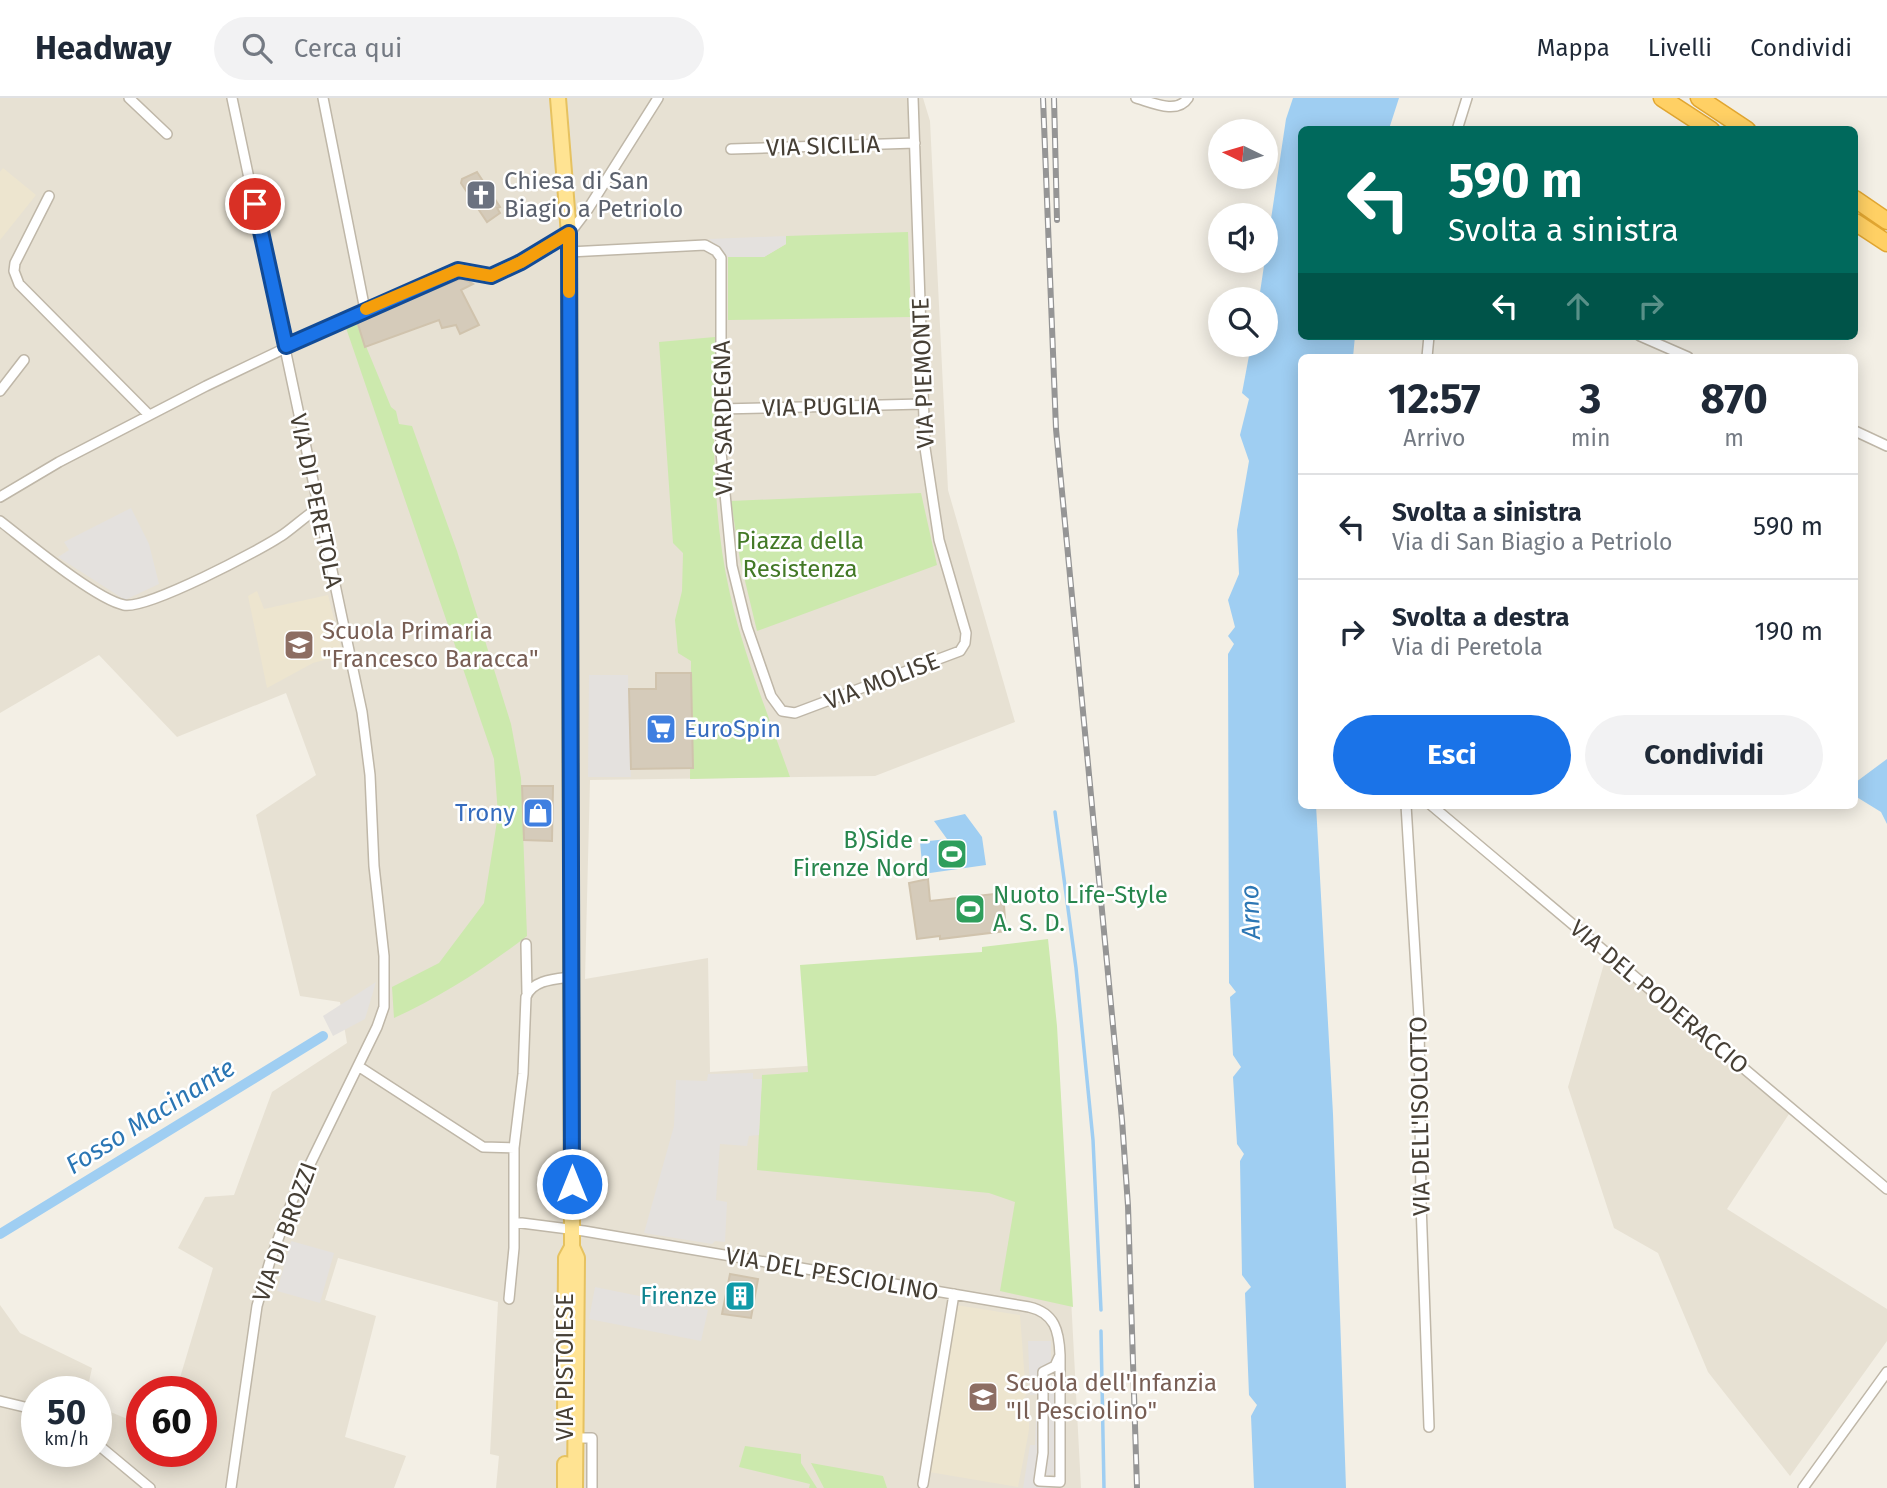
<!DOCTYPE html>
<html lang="it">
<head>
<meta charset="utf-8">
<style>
  :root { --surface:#fff; --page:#f2f2f3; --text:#1f2937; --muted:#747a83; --line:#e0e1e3; --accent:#1a73e8 }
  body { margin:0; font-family:"Fira Sans",sans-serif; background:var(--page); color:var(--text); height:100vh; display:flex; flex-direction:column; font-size:26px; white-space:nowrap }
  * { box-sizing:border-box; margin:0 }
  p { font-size:23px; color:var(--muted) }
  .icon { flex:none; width:38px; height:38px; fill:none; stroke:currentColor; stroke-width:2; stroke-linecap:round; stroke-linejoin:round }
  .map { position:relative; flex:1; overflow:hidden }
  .panel { position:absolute; left:1298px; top:256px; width:560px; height:455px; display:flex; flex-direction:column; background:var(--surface); border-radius:10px; box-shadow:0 4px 18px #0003 }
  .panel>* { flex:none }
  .guide { position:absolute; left:1298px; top:28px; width:560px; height:214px; border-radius:10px; box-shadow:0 4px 18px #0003; background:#00695c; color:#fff; overflow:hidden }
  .needle { width:46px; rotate:275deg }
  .controls { position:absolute; left:1208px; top:21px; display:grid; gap:14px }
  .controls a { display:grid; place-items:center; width:70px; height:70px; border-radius:50%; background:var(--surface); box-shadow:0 4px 18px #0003; font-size:35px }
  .speed { position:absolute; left:21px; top:1278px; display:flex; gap:14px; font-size:35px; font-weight:700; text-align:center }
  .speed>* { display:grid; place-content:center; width:91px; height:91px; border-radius:50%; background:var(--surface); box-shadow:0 4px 18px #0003; line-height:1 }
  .speed small { font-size:18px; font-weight:400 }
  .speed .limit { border:10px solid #d22; background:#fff; color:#111 }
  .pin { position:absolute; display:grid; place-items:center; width:60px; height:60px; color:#fff; margin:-30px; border:4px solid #fff; border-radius:50%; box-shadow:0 2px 7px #0007 }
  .me { position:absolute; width:77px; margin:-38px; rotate:0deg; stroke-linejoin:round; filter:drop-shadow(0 0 5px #0008) }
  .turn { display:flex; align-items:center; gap:24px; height:147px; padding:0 35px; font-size:32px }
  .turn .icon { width:91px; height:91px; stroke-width:2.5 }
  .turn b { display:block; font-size:49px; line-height:60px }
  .lanes { display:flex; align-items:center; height:66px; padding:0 35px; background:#0003; justify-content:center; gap:35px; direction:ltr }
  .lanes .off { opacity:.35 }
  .eta { display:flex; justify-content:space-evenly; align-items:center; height:119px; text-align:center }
  .eta b { font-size:42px; font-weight:700; line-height:49px }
  .primary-button { display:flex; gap:14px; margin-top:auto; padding:14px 35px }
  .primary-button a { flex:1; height:80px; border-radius:42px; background:var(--accent); color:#fff; font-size:28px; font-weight:700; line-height:80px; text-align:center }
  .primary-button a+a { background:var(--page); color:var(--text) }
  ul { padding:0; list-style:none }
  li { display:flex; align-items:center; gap:21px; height:105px; padding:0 35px; border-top:2px solid var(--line) }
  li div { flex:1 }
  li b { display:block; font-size:26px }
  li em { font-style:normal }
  header { display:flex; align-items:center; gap:42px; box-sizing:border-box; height:98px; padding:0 35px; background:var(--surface); border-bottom:2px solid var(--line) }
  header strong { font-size:33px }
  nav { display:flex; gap:38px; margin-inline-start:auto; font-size:24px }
  .search { width:490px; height:63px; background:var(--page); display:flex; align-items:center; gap:18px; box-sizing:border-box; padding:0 24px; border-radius:38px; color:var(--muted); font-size:26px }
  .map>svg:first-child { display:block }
  .residential { fill:#e7e1d3 }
  .education { fill:#ede5cf }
  .green { fill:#cce9ad }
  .parking { fill:#e4e1de }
  .water { fill:#9fcef2 }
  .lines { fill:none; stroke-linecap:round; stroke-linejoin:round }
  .stream { stroke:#9fcef2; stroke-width:3.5 }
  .canal { stroke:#9fcef2; stroke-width:10 }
  .building { fill:#d5cbba; stroke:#d0c3ad; stroke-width:2 }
  .street-casing { stroke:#bfb7a8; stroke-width:12 }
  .primary-casing { stroke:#e6c260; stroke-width:18 }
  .highway-casing { stroke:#e1a631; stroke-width:19 }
  .street { stroke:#fff; stroke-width:9 }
  .primary { stroke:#ffe392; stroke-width:14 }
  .highway { stroke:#ffd064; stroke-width:16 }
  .rail-casing { stroke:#959595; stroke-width:6 }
  .rail { stroke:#fff; stroke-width:3.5; stroke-dasharray:10; stroke-linecap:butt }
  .route-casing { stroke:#114b97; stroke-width:18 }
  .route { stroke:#1a73e8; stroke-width:12 }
  .slow { stroke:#f59e0b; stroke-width:12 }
  .labels { text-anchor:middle; stroke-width:5; stroke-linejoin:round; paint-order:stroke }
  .street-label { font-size:24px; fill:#463f35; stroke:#fff }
  .worship-label { font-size:24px; fill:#5b616d; stroke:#fff; text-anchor:start }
  .park-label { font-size:24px; fill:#437926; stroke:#fff }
  .education-label { font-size:24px; fill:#785e54; stroke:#fff; text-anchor:start }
  .shop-label { font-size:24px; fill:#366cbe; stroke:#fff; text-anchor:start }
  .leisure-label { font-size:24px; fill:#27864d; stroke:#fff; text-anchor:end }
  .culture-label { font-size:24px; fill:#0d838f; stroke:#fff; text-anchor:end }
  .water-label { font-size:26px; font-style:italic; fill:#2b76b4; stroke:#fff }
</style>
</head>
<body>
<header>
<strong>Headway</strong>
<div class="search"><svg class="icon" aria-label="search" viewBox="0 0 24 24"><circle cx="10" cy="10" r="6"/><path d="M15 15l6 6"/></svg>Cerca qui</div>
<nav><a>Mappa</a><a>Livelli</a><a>Condividi</a></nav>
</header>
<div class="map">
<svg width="1887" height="1390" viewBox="0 0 1887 1390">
  <rect width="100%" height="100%" fill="#f3efe5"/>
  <path class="residential" d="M0,0h923l7,23 18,369 67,232 -140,54 -285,4 -5,199 123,-21 2,114 348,-22 23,438h-585l3,-32 -9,-2 8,-152 -160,-44 -13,42 51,16 -31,121 61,19 -12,32h-394v-183l20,28 72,35 -5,23h-50v60h59v-45l46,19v26h59v-60h-25l37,-123 -35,-20 27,-51 29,-2 38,-103 75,-49 -7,-41 -40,-6 -44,-181 60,-40 -30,-82 -109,44 -78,-82 -99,58z
    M1606,859l183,157 -62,95 160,100v32l-97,135 -82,-104 -50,-119 -44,-25 -46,-141z"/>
  <path class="education" d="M3,70l33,27 -36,45v-68z
    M257,493l7,18 64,-14 15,60 -30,8 -46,25 -19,-92z
    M956,1207l64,10 6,80 -3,5 -1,10 7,7v13l-11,57 -89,-15z"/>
  <path class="green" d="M908,134l3,85 -183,3v-63h36l22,-13v-8z
    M356,224l35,85 5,4 3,13 13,2 45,125 54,173 10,54 6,158c-42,32 -85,60 -133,82l-2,-31 47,-24 45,-60 14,-88 -4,-56 -149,-434z
    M715,239c-2,86 -4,173 15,257 14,62 39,123 60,183l-100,2 1,-118 -13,-8 -3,-33 7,-29 1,-38 -10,-10 -14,-201z
    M921,395l16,72 -180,66 -17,-71 -9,-59z
    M1048,841l9,87 16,281 -73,-16 15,-89 -26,-9 -232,-23 5,-95 46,-3 -8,-107 182,-13v-5z
    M745,1348l56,8v9l16,25h-8l1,-4 -71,-17z
    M811,1365l72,13 4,12h-63z"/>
  <path class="parking" d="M786,138v8l-22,13h-36l-19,-18z
    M131,410l18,36 10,40 -34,16 -67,-43 11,-7 -5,-8z
    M589,577h39l3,102h-43z
    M376,884l-11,37 -32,17 -10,-20z
    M753,975v6h9l-3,56 -10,1 -2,10 -27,-2 -4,56 11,2 -2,40 -10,-1 -3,3 -68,-11 30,-107 2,-46 31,1 1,-7z
    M291,1143l43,12 -14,50 -43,-12z
    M595,1189l113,23 -7,31 -112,-22z
    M1028,1243h23v35l5,3v95l-6,1v13h-27l7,-43h5l1,-27h3v-24l-9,1z"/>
  <path class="water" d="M1293,0h106l-10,31 -87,1v206h53l-2,21h-51v448h14l17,309 13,374h-92l-3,-72 6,-11 -8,-10 -4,-102 6,-6 -9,-12 -2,-114 4,-7 -7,-10 -4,-67 8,-10 -8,-12 -3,-58 6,-5 -7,-9 -1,-329 6,-10 -6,-8 7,-9 -7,-27 11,-26 -2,-44 12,-69 -9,-26 9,-36 -7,-6 9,-48h14v-46h-6l27,-180z
    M1887,661v65l-6,-12 -26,-16 1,-14z
    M965,716l17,23 4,28 -63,9 -3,-32 27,-3 -13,-18z"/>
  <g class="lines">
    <path class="stream" d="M1055,714l21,156 17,172 8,170
      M1101,1233l3,157"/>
    <path class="canal" d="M0,1136l323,-198"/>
  </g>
  <path class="building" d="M477,74l23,35 -3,1 3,5 -13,9 -26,-39 1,-4z
    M462,180l11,6 -12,6 18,35 -19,9 -4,-9 -14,3 -3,-8 -74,27 -8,-26z
    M656,575h35l2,95 -62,1 -2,-80h27z
    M522,688h31l-1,55 -28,-1z
    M928,781l2,22 73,-8 3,38 -66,8v-3l-23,3 -8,-56z
    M730,1176l28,5 -7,39 -29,-4z"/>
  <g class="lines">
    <g class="street-casing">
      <path id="street" d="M129,0l38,36
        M323,0l42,212
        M1136,0c15,4 41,17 52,0
        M1457,32l10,-32
        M731,51l184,-6
        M49,98l-34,67 -1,8 5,13 130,131
        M569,154l136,-7 11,6 5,7v194l11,114 15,61 24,69 11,15 13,2 165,-62 5,-8 1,-10 -27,-93 -14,-92 -12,-350
        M1640,238l48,21
        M1427,259l2,-21
        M0,293l24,-31
        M720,311l202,-5
        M1855,333l32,15
        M0,399l59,-35 147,-76 159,-76 93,-40 33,6 66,-35 12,-7 19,-25 70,-111
        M0,423c26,20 95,78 124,84 22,5 137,-55 160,-71 11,-8 22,-18 34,-26
        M1406,707l13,213 2,185 8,224
        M1431,707l456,384
        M526,846l1,49
        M358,968l125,81 31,1
        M514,1124l70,9 445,76c26,6 30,24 31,48v127l-21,-1 4,-28v-81l12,-6 5,-11
        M509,1201l5,-51v-100l9,-74 3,-77c6,-17 29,-18 45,-20
        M0,1303l37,9
        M575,1340h17v50
        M96,1345l54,45
        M923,1386l31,-190
        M231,1390l26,-182 13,-45 23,-62 84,-172 7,-20v-51l-10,-90 -4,-91 -8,-63 -130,-614
        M1803,1390l84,-116"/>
    </g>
    <g class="primary-casing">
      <path id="primary" d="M558,0l11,136 3,996v17l5,11 -2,230
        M565,1318l1,-158 6,-11
        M565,1390v-24"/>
    </g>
    <g class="highway-casing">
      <path id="highway" d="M1662,0l49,32
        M1699,0l48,32
        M1855,101l32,22
        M1855,124l32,21"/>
    </g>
    <use href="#street" class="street"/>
    <use href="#primary" class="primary"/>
    <use href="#highway" class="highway"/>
    <g class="rail-casing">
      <path id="rail" d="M1043,0l13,331 66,691 6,86 9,282
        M1054,0l3,122"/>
    </g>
    <use href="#rail" class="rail"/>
  </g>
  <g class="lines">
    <g class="route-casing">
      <path id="route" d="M255,106l31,142 172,-76 33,6 30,-14 48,-29 3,951"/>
    </g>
    <use href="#route" class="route"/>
    <path class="slow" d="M366,211l92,-39 33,6 30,-14 48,-29v59"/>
  </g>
  <defs>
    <g id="church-square" transform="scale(1.575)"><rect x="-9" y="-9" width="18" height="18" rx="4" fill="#6b7280" stroke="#fff"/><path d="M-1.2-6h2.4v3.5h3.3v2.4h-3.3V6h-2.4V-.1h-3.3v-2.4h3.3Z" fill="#fff"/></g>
    <g id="school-square" transform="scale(1.575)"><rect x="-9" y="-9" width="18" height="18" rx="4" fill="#8d6e63" stroke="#fff"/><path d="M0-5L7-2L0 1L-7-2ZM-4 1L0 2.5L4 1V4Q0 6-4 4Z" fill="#fff"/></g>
    <g id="supermarket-square" transform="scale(1.575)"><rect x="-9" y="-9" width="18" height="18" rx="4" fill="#3f7fe0" stroke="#fff"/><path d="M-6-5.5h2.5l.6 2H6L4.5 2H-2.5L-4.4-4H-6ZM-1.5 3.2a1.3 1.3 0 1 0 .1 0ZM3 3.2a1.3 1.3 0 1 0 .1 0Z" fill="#fff"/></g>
    <g id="shop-square" transform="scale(1.575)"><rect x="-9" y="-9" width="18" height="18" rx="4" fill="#3f7fe0" stroke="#fff"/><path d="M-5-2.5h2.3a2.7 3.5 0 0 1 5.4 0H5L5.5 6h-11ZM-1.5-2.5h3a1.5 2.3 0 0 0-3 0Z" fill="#fff"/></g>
    <g id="stadium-square" transform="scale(1.575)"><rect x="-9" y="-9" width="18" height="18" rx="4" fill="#2e9e5b" stroke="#fff"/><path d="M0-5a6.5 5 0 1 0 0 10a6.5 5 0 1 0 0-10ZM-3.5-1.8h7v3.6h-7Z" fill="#fff"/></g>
    <g id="building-square" transform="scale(1.575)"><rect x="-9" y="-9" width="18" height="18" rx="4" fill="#0f9aa8" stroke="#fff"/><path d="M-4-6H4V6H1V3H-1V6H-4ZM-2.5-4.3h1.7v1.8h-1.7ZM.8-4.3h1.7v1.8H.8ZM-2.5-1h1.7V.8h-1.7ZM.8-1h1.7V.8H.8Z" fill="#fff"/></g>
  </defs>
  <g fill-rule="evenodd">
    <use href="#church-square" x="481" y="97"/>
    <use href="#school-square" x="299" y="547"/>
    <use href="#supermarket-square" x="661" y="631"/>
    <use href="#shop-square" x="538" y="715"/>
    <use href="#stadium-square" x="952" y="756"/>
    <use href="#stadium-square" x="970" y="811"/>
    <use href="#building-square" x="740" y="1198"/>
    <use href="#school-square" x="983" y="1299"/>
  </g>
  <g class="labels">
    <g class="street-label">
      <text transform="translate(823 48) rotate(-2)" y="8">VIA SICILIA</text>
      <text transform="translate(923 275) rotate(-92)" y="8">VIA PIEMONTE</text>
      <text transform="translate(821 309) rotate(-1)" y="8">VIA PUGLIA</text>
      <text transform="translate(723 320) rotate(-91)" y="8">VIA SARDEGNA</text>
      <text transform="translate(316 403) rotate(78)" y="8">VIA DI PERETOLA</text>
      <text transform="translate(882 583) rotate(-21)" y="8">VIA MOLISE</text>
      <text transform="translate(1659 899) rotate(40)" y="8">VIA DEL PODERACCIO</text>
      <text transform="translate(1420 1018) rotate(-91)" y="8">VIA DELL'ISOLOTTO</text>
      <text transform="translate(285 1134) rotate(-70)" y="8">VIA DI BROZZI</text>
      <text transform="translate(832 1176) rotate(10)" y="8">VIA DEL PESCIOLINO</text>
      <text transform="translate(565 1269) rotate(-90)" y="8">VIA PISTOIESE</text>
    </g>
    <g class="worship-label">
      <text x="504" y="91">Chiesa di San<tspan x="504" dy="28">Biagio a Petriolo</tspan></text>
    </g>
    <g class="park-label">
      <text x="800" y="451">Piazza della<tspan x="800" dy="28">Resistenza</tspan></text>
    </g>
    <g class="education-label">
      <text x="322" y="541">Scuola Primaria<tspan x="322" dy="28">"Francesco Baracca"</tspan></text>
      <text x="1006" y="1293">Scuola dell'Infanzia<tspan x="1006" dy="28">"Il Pesciolino"</tspan></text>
    </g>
    <g class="shop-label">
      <text x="684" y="639">EuroSpin</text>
      <text x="515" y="723" text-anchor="end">Trony</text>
    </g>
    <g class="leisure-label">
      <text x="929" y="750">B)Side -<tspan x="929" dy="28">Firenze Nord</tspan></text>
      <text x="993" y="805" text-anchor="start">Nuoto Life-Style<tspan x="993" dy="28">A. S. D.</tspan></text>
    </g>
    <g class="culture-label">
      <text x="717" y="1206">Firenze</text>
    </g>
    <g class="water-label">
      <text transform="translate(1250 814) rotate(-92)" y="9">Arno</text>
      <text transform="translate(150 1018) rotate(-32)" y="9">Fosso Macinante</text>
    </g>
  </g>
</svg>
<div class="controls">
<a><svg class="needle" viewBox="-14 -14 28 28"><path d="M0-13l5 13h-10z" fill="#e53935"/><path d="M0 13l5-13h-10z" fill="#747a83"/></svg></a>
<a><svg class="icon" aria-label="sound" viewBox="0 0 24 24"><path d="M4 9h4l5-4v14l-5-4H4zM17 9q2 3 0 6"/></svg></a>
<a><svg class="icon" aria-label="search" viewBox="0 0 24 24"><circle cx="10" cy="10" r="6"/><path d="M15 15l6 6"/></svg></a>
</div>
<div class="speed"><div>50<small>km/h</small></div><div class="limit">60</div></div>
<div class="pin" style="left:255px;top:106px;background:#d93025"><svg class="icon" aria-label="arrive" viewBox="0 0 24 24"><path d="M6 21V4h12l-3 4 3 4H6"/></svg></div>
<svg class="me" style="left:572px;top:1086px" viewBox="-20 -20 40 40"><circle r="17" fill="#1a73e8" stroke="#fff" stroke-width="3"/><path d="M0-11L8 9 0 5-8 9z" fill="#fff"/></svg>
<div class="guide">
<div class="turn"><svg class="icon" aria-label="left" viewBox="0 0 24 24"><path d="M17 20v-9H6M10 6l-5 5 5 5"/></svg><div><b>590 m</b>Svolta a sinistra</div></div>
<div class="lanes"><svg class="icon" aria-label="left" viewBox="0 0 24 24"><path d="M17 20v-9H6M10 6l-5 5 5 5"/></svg><svg class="icon off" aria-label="ahead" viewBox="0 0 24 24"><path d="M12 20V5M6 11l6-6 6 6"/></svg><svg class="icon off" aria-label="right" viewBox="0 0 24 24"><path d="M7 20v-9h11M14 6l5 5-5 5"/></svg></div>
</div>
<section class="panel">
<div class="eta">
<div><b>12:57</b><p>Arrivo</p></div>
<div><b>3</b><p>min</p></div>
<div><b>870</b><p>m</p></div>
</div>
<ul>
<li><svg class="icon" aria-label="left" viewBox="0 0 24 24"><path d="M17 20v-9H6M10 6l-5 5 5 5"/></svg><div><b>Svolta a sinistra</b><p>Via di San Biagio a Petriolo</p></div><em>590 m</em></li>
<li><svg class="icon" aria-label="right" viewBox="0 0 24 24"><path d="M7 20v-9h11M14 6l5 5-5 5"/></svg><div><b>Svolta a destra</b><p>Via di Peretola</p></div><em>190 m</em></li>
</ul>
<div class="primary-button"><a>Esci</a><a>Condividi</a></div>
</section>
</div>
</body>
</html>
